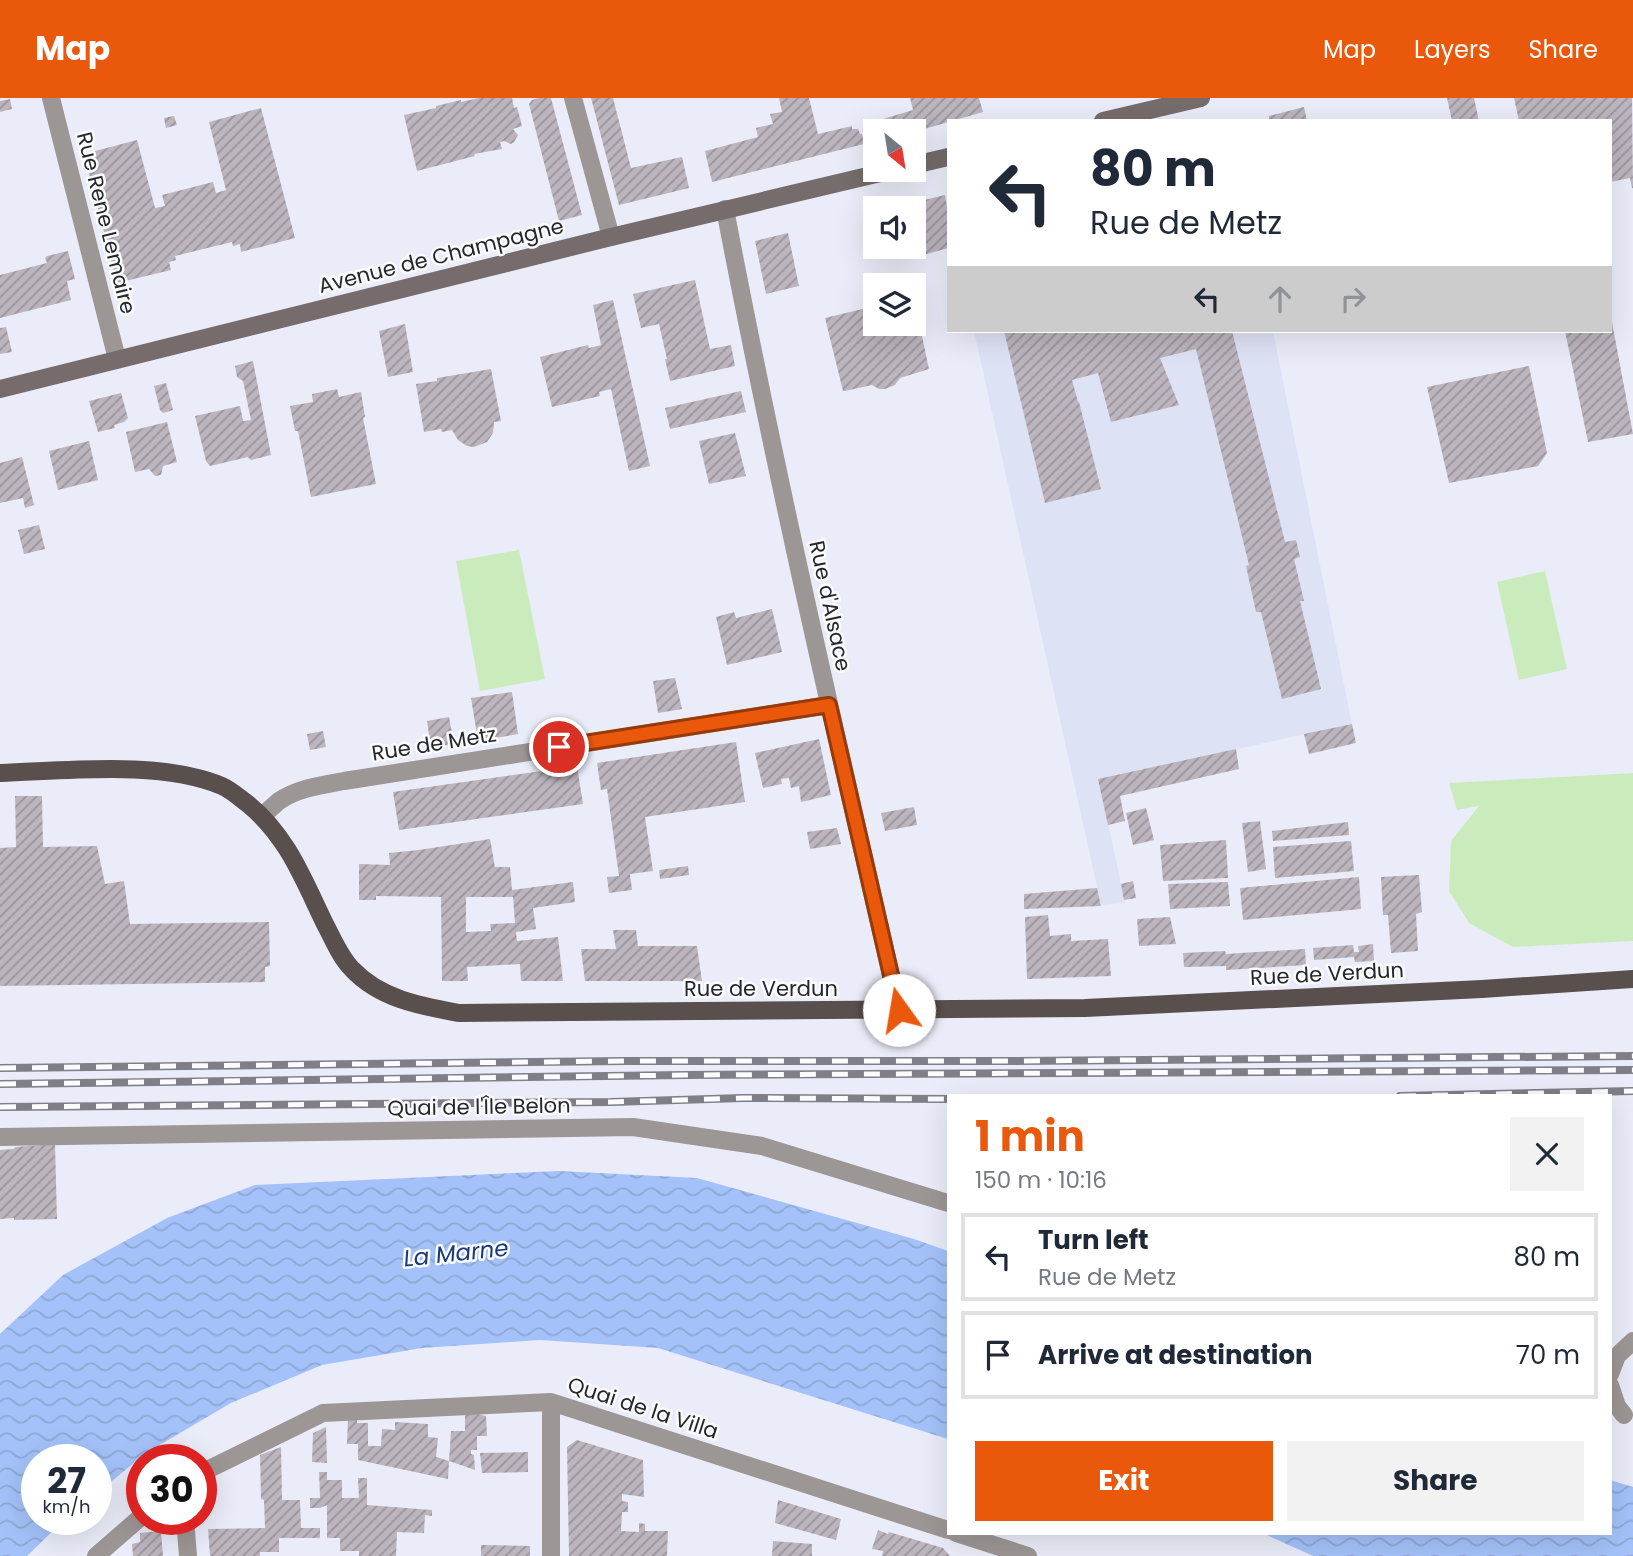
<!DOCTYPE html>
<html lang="en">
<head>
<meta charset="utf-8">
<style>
  :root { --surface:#fff; --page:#f2f2f3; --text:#1f2937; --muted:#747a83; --line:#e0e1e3; --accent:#ea580c }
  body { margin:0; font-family:Poppins,sans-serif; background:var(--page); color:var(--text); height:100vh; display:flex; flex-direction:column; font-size:26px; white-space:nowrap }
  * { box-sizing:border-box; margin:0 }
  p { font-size:23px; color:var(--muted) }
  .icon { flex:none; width:38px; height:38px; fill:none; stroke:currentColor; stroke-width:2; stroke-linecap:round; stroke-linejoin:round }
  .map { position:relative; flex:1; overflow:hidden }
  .side { position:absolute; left:947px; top:996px; width:665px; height:441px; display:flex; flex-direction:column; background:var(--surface); border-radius:0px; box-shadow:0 7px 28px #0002 }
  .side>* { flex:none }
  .guide { position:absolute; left:947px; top:21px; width:665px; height:214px; border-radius:0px; box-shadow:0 7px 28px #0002; background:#fff; color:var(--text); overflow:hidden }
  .needle { width:46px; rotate:150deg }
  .buttons { position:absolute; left:863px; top:21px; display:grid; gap:14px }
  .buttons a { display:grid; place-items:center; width:63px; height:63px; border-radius:0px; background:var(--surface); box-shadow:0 7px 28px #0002; font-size:35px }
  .speed { position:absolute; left:21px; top:1346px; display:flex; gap:14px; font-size:35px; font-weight:700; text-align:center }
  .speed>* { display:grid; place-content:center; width:91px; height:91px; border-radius:50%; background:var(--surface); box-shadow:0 7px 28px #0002; line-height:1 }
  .speed small { font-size:18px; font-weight:400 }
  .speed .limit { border:10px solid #d22; background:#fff; color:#111 }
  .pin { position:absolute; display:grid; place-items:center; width:60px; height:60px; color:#fff; margin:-30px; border:4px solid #fff; border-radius:50%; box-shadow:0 2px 7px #0007 }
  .me { position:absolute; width:77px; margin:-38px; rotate:347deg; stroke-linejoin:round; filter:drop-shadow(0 0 5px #0008) }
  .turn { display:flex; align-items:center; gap:24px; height:147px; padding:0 28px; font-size:32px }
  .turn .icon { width:91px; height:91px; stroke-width:2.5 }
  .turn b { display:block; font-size:49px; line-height:60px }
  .lanes { display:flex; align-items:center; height:66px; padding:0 28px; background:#0003; justify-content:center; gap:35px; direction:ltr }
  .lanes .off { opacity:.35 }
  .round { display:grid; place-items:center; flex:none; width:74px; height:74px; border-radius:0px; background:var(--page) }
  .head { display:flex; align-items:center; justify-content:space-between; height:119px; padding:0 28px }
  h1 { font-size:42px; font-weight:700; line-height:52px; color:var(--accent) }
  .button { display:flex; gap:14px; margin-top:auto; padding:14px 28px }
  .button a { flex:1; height:80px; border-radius:0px; background:var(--accent); color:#fff; font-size:28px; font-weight:700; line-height:80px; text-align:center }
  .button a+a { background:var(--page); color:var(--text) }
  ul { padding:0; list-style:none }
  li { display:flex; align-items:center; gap:21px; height:88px; margin:0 14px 10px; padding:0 14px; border:4px solid var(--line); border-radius:0px }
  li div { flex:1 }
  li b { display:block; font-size:26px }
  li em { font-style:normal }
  header { display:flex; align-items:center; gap:42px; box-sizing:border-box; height:98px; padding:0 35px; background:var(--accent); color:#fff }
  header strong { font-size:33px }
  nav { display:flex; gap:38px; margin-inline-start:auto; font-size:24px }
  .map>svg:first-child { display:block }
  .built { fill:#dee2f5 }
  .green { fill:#caecbd }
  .water { fill:url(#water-waves) }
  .building { fill:url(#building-hatch); fill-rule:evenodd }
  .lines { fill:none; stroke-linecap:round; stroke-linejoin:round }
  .minor { stroke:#9c9695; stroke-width:18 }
  .secondary { stroke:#756c6b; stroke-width:18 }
  .primary { stroke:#594f4d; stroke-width:18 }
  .rail-casing { stroke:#7e7f87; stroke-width:8 }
  .rail { stroke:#fafbfd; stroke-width:5; stroke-dasharray:16; stroke-linecap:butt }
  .route-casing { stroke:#983908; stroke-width:18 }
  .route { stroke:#ea580c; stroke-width:12 }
  .labels { text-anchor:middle; stroke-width:5; stroke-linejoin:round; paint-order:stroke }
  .street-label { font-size:21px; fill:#26272b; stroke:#fafbfd }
  .water-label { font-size:23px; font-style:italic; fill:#1b3a79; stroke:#fafbfd }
</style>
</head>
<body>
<header>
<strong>Map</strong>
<nav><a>Map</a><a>Layers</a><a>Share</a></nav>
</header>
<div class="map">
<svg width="1633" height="1458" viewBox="0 0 1633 1458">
  <defs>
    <pattern id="water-waves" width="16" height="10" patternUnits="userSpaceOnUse" patternTransform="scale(1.75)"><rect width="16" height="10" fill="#a4c2f9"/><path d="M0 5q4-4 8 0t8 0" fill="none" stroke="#8da7d6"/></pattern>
    <pattern id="building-hatch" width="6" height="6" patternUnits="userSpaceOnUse" patternTransform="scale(1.75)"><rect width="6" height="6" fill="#bdb5be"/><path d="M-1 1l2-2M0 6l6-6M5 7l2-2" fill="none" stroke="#99939b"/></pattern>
  </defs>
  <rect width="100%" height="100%" fill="#eaedf9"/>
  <path class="built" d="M974,233h299l79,393 -253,55 26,124 -24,2z"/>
  <path class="green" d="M519,452l26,129 -65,12 -24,-130z
    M1545,473l22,98 -48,11 -22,-98z
    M1633,675v168l-120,6 -44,-24 -20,-32 2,-50 28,-35 -22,4 -8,-27z"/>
  <path class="water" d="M559,1073l138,7 217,61 34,12v188l-290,-91 -118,-8 -118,8 -100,17 -91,38 -85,50 -50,41v-34h-59v59h28l-38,37h-27v-222l63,-59 104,-57 88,-33z
    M1610,1382l23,7v69h-320l-51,-23h348z"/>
  <path class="building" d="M479,0h33l2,10 3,-1 5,19 -9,3 5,6 -4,7 -3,2 -7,-3 -4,1 2,7 -28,5 1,2 -58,15 -13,-56 32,-7v-2l25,-6v2z
    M539,0h12l31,117 -23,6 -30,-117 3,-4z
    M591,0h22l18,70 51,-11 7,31 -70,17z
    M779,0h30l9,36 34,-8v3h6l2,5h2l2,10 -152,38 -7,-31 53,-14 -2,-9 17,-4 -3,-10 12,-2z
    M910,0h69l4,14 -69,20 -38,-1 -3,-9 40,-12z
    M1447,0h27l5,23h-27z
    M1514,0h118l1,90h-1l-2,-10 -20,4v-61h-91z
    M10,1l2,10 -12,3v-11z
    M1304,9l3,14h-38v-5z
    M261,10l34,130 -54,14 -1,-8 -7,2 -1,-4 -57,14 1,4 -7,2 2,8 -54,13 -33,-129 53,-14 18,68 10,-2 -3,-11 51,-13 3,11 10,-3 -17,-68z
    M174,18l3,9 -11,3 -2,-10z
    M945,97l3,18v35l-24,7 -12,-52z
    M788,135l11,53 -33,8 -11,-53z
    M68,153l7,28 -8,2 4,19 -71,18v-43l47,-12 -2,-5 2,-2z
    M695,182l15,69 21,-4 4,21 -65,15 -5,-22h2l-8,-35 -18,4 -8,-34z
    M613,202l37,166 -21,5 -18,-82 -12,3 1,4 -48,11 -12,-50 48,-12 1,3 12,-3 -8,-40z
    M915,205l14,66 -29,9 -5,7 -10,4h-6l-7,-4 -27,6h-2l-18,-73 50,-12v18h39z
    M1610,219h1l22,117 -45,8 -23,-111h45z
    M405,226l8,48 -25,5 -9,-46z
    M6,229l6,25 -12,2v-26z
    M1004,233h228l53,211 11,-2 4,17 -6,2 10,42h-4l21,88 -39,10 -21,-87h-5l-10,-46 3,-1 -53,-216 -36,9 19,47 -68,17 -13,-49 -26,7 6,22h1l22,87 -56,14z
    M253,263l18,94 -20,5 -3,-3 -38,9 -4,-5 -11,-45 45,-10 3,15 8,-1 -8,-39 -6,-4 -2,-11z
    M1529,268l18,87 -9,13 -89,17 -22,-96z
    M491,271l10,52 -7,1 -1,11 -6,9 -13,5 -7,-1 -9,-6 -6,-10 -10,2 -1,-3 -17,3 -8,-48 21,-3v-3z
    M166,285l7,27 -10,3 -3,-3 -6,-24z
    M337,291l2,8 22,-5 4,25 -2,1 13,66 -65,13 -13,-66h-3l-5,-25 23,-4 -1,-8z
    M741,293l5,21 -76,17 -5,-21z
    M121,295l7,25 -4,4 -10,3 1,3 -17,4 -9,-31z
    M167,324l10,40 -14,4 -2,9 -6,1 -6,-7 -14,3 -9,-40z
    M735,335l11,43 -37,8 -10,-43z
    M89,343l9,39 -40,10 -9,-39z
    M22,359l12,48 -9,3 -2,-10 -23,5v-40z
    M39,427l6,24 -21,5 -6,-24z
    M772,511l10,43 -55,13 -11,-48 18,-5 2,6z
    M675,580l7,31 -24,4 -5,-32z
    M512,594l6,42 -40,7 -7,-43z
    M449,619l5,27 -23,3 -4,-26z
    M1352,626l4,19 -47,11 -5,-20z
    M323,633l3,16 -16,3 -3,-16z
    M819,641l12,56 -30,7 -2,-16 -8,2 -2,-10 -8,1 1,5 -19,4 -8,-35z
    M736,644l9,60 -100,15 8,54 -23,3 2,16 -23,3 -2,-16 12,-1 -12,-87 -6,1 -4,-27z
    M1236,651l3,20 -119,27 5,25 -17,4 -10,-46z
    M577,668l6,38 -184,26 -6,-38z
    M15,698h27l1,51 54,-1 8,38 19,-3 6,43 139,-2 1,44 -5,1v15l-265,4v-138l16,-1z
    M914,709l3,18 -32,6 -4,-18z
    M1146,710l8,32 -21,5 -7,-32z
    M1260,723l6,48 -18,3 -6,-49z
    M1348,724l1,13 -76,6 -1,-10z
    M837,730l4,16 -31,5 -3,-17z
    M490,741l5,28h15l2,23 61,-8 2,20 -42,6 3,21 -20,3 1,9 41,-4 5,44h-42l-1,-17 -53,3 1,14h-26l-1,-84 -65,-1v4h-17v-36l31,1 -1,-12 30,-3zM466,799h47l2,26 -25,1 1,7 -25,1z
    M1226,742l2,38 -65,3 -3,-36z
    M1351,743l3,30 -79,7 -2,-31z
    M688,768l1,9 -29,4 -1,-9z
    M1419,777l3,37 -6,2 2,37 -27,2 -3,-38h-5l-2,-38z
    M1359,779l2,32 -118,11 -3,-32z
    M1133,783l3,17 -12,2 -3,-16z
    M1228,784l2,24 -60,3 -2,-25z
    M1097,790l4,18 -77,3v-15z
    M1048,817l2,21 21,-2v7l37,-2 3,37 -84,3 -2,-62z
    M1170,819l6,27 -37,2 -2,-27z
    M613,832h23l2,16h59l5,35h-117l-4,-32h35z
    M1373,846l1,17 -19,1 -1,-5 -40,3 -1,-12 40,-3 1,7h5l-1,-6z
    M1305,851l1,16 -80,5v-4l-42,1 -1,-14 42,-2 1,3z
    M55,1046l2,75 -43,1v-2l-14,1v-69l14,-1 1,-2z
    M465,1313l21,5 1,20h-10v14h-6v4l3,1 1,15 -26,-9 2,-30h14z
    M357,1316v9h11v23h13l1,-17 13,1v-8l33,2v13l10,1 -2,19 13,4 -1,18 -90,-19v-16h-11l1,-26z
    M326,1329l1,36 -15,-1 1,-29z
    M577,1342l66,20 1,37 -22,-3v7l6,1v10h-6l-1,19 18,1v-9l6,1v7h23l-1,25h-98l-2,-109z
    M281,1349l1,53h18l1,28h19v10h-41v14h-19v4h-50l-2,-27 57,-1 -1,-28 -3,-1 -1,-44z
    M528,1354v20l-46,1 -2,-20z
    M319,1374h8v8h15v18h17l-1,-20h9v27l65,5v6l-7,-1 -1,18 -27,-1 -1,24h-37v-5h-19v-13h-13v-33l-7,3h-10v-10h10z
    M778,1402l63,19 -5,21 -61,-17z
    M878,1432l10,4 1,-2 54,16 7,8h-68l1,-5 -11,-2z
    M161,1433l2,25h-30l-1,-12 8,-2v-9z
    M773,1443l39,3v12h-40z
    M481,1447l49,1v10h-49z"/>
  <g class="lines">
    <path class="minor" d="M51,0l66,261
      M573,0l38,139
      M725,111c51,269 113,535 174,801
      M262,718c6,-5 11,-10 17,-15 19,-13 43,-16 65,-20l485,-76
      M0,1039l633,-10 129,19 186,57
      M1610,1276l7,-18 16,-15
      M1610,1287l7,21 7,9
      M551,1304v154
      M201,1375l122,-60 228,-11 397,128
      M185,1421l3,37
      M956,1435l72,23
      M96,1458l46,-40"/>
    <path class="secondary" d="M1103,23l98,-23
      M914,67l34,-8
      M0,291l611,-152 282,-67"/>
    <path class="primary" d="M0,675c66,-2 161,-13 222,13 9,4 18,12 26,18 40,33 55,75 77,120 8,15 15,33 27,45 28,30 69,37 107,44l626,-5 397,-19 151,-10"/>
    <g class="rail-casing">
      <path id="rail" d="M0,970l625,-7h386l622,-5
        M0,986l685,-9 948,-5
        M1400,998l233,-5
        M0,1009l611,-5 132,-4 205,1"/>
    </g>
    <use href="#rail" class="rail"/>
  </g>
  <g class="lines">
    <g class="route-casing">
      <path id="route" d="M559,649l270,-42 70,305"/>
    </g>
    <use href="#route" class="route"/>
  </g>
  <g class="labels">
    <g class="street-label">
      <text transform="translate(106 125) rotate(76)" y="7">Rue Rene Lemaire</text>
      <text transform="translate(441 158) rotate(-14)" y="7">Avenue de Champagne</text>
      <text transform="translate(830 508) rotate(78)" y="7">Rue d'Alsace</text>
      <text transform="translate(434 646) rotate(-9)" y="7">Rue de Metz</text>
      <text transform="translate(1327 876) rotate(-3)" y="7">Rue de Verdun</text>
      <text x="761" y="898">Rue de Verdun</text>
      <text transform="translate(479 1009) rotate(-1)" y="7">Quai de l'Île Belon</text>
      <text transform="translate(643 1310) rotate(18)" y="7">Quai de la Villa</text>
    </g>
    <g class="water-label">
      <text transform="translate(456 1155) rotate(-6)" y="8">La Marne</text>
    </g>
  </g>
</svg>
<div class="buttons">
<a><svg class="needle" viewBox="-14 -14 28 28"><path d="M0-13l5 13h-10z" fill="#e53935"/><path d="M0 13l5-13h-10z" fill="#747a83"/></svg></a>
<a><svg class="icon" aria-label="sound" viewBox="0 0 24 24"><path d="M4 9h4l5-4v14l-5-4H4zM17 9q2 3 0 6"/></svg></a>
<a><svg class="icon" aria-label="layers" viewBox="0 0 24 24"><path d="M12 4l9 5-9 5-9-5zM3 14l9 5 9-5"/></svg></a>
</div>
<div class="speed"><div>27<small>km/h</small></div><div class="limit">30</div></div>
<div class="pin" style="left:559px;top:649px;background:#d93025"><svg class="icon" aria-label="arrive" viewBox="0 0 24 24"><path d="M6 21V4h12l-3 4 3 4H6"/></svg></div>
<svg class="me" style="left:899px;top:912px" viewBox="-20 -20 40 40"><circle r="19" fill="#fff"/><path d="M0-13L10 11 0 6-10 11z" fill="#ea580c"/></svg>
<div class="guide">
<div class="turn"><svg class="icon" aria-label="left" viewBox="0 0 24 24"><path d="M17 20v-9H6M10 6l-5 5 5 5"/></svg><div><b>80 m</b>Rue de Metz</div></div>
<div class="lanes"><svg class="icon" aria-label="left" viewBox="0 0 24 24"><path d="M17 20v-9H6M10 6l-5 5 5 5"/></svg><svg class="icon off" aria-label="ahead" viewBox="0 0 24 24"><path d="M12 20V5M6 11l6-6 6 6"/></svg><svg class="icon off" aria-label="right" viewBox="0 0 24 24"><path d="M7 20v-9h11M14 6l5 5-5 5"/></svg></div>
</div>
<section class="side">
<div class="head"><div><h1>1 min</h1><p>150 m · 10:16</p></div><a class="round"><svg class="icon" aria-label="close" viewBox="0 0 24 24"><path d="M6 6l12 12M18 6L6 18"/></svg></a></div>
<ul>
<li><svg class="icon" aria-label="left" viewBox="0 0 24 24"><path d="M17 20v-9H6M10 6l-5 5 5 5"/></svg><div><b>Turn left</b><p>Rue de Metz</p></div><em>80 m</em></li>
<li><svg class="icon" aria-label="arrive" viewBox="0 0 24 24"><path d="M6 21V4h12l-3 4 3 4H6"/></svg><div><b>Arrive at destination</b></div><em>70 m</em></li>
</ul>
<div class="button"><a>Exit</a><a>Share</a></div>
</section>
</div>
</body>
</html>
